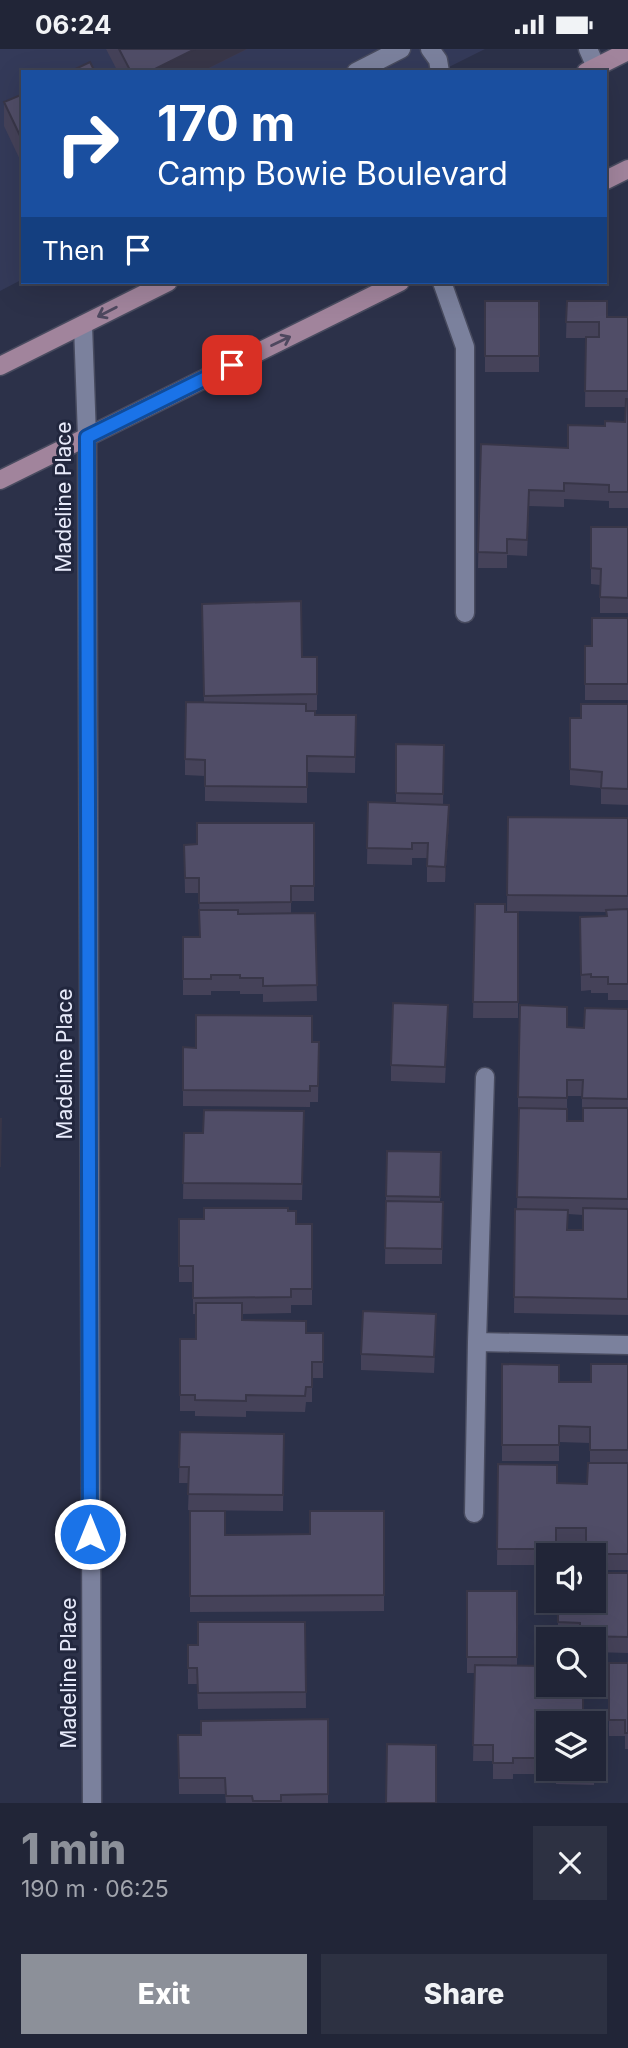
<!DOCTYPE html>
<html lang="en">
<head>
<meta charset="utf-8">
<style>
  :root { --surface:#212537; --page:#2d3142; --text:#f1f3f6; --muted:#a2a5ad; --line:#3e4252; --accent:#8c9099 }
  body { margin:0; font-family:Inter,sans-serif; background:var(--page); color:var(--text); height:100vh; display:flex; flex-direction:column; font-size:26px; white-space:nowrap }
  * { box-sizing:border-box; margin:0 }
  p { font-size:23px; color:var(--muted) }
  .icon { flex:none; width:38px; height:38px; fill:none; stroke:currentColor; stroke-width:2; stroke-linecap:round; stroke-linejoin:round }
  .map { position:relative; height:1754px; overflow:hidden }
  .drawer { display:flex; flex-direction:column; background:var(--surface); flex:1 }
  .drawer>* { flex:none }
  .hud { position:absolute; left:21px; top:21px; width:586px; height:214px; border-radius:0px; box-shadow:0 7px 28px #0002,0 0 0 2px var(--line); background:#1a4fa0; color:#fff; overflow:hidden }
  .tools { position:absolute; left:536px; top:1494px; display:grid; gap:14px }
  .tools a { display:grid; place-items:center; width:70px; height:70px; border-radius:0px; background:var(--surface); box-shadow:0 7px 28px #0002,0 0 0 2px var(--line); font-size:35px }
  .pin { position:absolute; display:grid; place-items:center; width:60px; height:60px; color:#fff; margin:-30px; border-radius:14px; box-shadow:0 4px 10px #0006 }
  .me { position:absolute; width:77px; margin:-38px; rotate:0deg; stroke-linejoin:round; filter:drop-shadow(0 0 5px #0008) }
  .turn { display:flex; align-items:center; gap:24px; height:147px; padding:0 21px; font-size:32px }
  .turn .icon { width:91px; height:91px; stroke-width:2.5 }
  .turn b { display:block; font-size:49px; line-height:60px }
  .then { display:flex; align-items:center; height:66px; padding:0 21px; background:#0003; gap:14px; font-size:26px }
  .round { display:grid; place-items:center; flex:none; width:74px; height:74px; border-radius:0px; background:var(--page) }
  .head { display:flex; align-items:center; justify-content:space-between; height:119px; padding:0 21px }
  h1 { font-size:42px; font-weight:800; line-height:52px; color:var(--accent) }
  .action { display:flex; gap:14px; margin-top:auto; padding:14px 21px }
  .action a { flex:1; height:80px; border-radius:0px; background:var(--accent); color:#fff; font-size:28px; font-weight:800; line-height:80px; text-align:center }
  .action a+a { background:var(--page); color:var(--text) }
  .status { display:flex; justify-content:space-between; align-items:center; height:49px; padding:0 35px; background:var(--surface); direction:ltr }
  .status svg { height:19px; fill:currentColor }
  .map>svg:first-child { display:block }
  .built { fill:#343a59 }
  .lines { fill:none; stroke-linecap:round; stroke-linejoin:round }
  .service-casing { stroke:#484b5f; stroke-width:21 }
  .minor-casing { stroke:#484b5f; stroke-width:21 }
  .secondary-casing { stroke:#484b5f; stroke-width:21 }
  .service { stroke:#7b819d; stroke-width:18 }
  .minor { stroke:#7b819d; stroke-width:18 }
  .secondary { stroke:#a1849c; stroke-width:18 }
  .wall { fill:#454259; fill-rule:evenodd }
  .shaded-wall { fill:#383648 }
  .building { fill:#504d67; stroke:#383648; stroke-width:2 }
  .oneway { stroke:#4e485f }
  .route-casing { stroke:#114b97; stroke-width:18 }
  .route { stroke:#1a73e8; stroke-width:12 }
  .labels { text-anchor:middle; stroke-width:6; stroke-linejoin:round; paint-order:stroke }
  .street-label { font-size:21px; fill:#e8ebfb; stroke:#22273e }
</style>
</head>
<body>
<div class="status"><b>06:24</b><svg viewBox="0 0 49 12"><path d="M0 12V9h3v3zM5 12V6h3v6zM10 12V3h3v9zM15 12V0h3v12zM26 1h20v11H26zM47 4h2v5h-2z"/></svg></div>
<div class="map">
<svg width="628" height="1754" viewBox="0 0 628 1754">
  <rect width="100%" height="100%" fill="#2c3149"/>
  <path class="built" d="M0,0h485l-46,23h-416v207l-23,12z"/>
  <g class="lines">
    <g class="service-casing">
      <path id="service" d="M430,0l8,11 2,12
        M588,0l8,18
        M356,23l45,-23
        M442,233l23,65v266
        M485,1028l-8,265 151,3
        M474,1464l3,-171"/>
    </g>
    <g class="minor-casing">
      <path id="minor" d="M83,276l4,112 5,1366"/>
    </g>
    <g class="secondary-casing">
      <path id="secondary" d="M586,23l42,-21
        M606,131l22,-11
        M0,317l168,-84
        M0,431l400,-198"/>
    </g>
    <use href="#service" class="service"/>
    <use href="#minor" class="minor"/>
    <use href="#secondary" class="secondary"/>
  </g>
  <path class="wall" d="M106,0h141l-46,23h-83z
    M23,45v72l-19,-40v-24z
    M485,252h54v71h-54z
    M567,252l40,16h21v191h-19v-7l-45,-2v8l-35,-1 -2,50 -20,-1v13h-29l3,-124 87,4 37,-22 20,-4 1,-15h-41l1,-69h-20z
    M591,478h37v86h-28v-28l-9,-1z
    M202,555l100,53h15v53h-11l9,5h41l-1,58 -48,-1v31l-102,-2v-25l-20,-1v-16l19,-56z
    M628,569v82h-43v-54h7z
    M628,655v101l-27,-1v-16l-31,-3v-67h11z
    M396,695l48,1 -1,60 6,16 -4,61h-18v-24h-15v7l-45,-1 1,-62 28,1z
    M508,768l120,1v182h-20v-7h-17v-3l-10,1 -1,-74 26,-1v-4l-99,-1z
    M314,774v78h-23v13l24,-1 2,88 -54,1v-8h-23v-3h-29v4h-28v-58h17l-1,-44h-14l-1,-48 13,-1z
    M475,855l30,8h13v106h-45z
    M628,960v306l-114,-2 1,-104h2l2,-96h-1v-16l49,-70 17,1zM567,1047h15v18h1v7h-16zM568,1165l15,1v15h-15z
    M448,972l-3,62 -54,-2v-16z
    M319,993l-1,60h-8v5l-127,-1v-59l13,1z
    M304,1062l-2,89 -119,-1 1,-66h19z
    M441,1103l-1,50h3l-1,62h-57l1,-68z
    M288,1162l8,13h16v81h-21v8l-49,1v6l64,13h17v45h-11v24h-6l-1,10 -59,-1v6l-51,-1v-5h-15v-72h16v-25h-3v-32h-14v-63h25z
    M436,1281l-2,43 -73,-3v-16z
    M502,1315l57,18h32l37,-18v206h-35v-14h-7v-13h-30v13h-8v9h-51l1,-101 59,19 30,1 3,-21v-20l-31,-1v19h-57z
    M180,1383l104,2 -1,77 -95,-1 1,-27h-10z
    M190,1462l35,24 85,-1 74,-23v100l-194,1z
    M628,1524v80l-35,-1v-12l-35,-2v-37z
    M467,1542h50v74l66,47h11v73l-38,-1v-10h-43v5h-20v-18h-20l2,-88h-8zM548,1675l45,45h-45z
    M305,1573l1,86 -108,1 -1,-25h-9v-39h10z
    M609,1614h19v86h-3v-13h-16z
    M328,1670v84h-102l-1,-9h-46l-1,-59h23z"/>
  <path class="shaded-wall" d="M195,0h52l-46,23h-52z
    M449,756v16l-4,61v-15z"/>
  <path class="building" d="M119,0h76l-46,23h-18z
    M90,13l5,10h-26z
    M23,45v48l-19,-40z
    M485,252h54v55h-54z
    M567,252h40v16h21v74h-43l1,-54h13v-15h-33z
    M626,350h2v93h-19v-7l-45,-2v8l-35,-1 -2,50 -20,-1v14l-29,-1 3,-108 87,4v-23l37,1v-5l20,1z
    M591,478h37v71l-28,-1 1,-28 -10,-1z
    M301,552l1,56h15v37l-113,2 -2,-92z
    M592,569h36v66h-43v-38h7z
    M186,653l120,2v7h9v4h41l-1,42 -48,-1v31l-102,-1v-26l-20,-1z
    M581,655h47v85l-27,-1 1,-16 -32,-3v-51h11z
    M396,695l48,1 -1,49 -47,-1z
    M368,753l81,3 -4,62 -18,-1 1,-23h-16v6l-45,-1z
    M508,768l120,1v78l-121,-1z
    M197,774h117v63h-23v16l-92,1v-25h-14l-1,-33 13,-1z
    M475,855h30v8h13v90h-45z
    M628,860v75h-20v-7h-17v-3l-10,1 -1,-58 27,-1 -1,-6z
    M199,861h39v4l77,-1 2,72 -54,1v-8h-23v-3h-29v4h-28v-42h17z
    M393,954l55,2 -3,62 -54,-2z
    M520,956l47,2v20l17,1 1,-20 43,1v90l-46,-1 1,-18h-16v18l-49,-1z
    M196,966l116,1v26h7l-1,44h-8v5l-127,-1v-43l13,1z
    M519,1059l48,1v12h16v-13h45v91l-111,-2z
    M204,1061l100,1 -2,73 -119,-1 1,-50h19z
    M0,1070h1l-1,48z
    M387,1102l54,1 -1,45 -54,-1z
    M386,1152l57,1 -1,47 -57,-1z
    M204,1159h84v3h8v13h16v65h-21v8l-98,1v-32h-14v-47h25z
    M583,1159l45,1v90l-114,-2 1,-88 53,1 -1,20h16z
    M196,1254h46v17l64,1v12h17v29h-11v25h-6l-1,9 -59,-1v6l-51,-1v-5h-15v-56h16z
    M363,1262l73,3 -2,43 -73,-3z
    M502,1315l57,1v17h32v-18h37v86h-38v-23l-31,-1v19h-57z
    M180,1383l104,2 -1,61 -95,-1 1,-27h-10z
    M588,1414h40v91h-42v-26h-30v21h-59l1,-85 59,1v18l30,1z
    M190,1462h35v24l85,-1v-23h74v84l-194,1z
    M593,1524h35v64l-48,-1v-13l-22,-1v-21h35z
    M467,1542h50v66h-50z
    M198,1573h107l1,70 -108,1 -1,-25h-9v-23h10z
    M609,1614h19v70h-3v-13h-16z
    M475,1616l73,1v19h35v27h11v57l-1,-45h-45v34h-35v5h-20v-18h-20z
    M328,1670v75l-47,1v6h-28l-1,-5h-26l-1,-18h-46l-1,-43h23v-14z
    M387,1695l49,1v58h-50z"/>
  <defs><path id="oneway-shaft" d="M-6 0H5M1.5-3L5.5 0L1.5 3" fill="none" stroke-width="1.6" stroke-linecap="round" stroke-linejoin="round" transform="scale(1.75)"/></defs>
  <g class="oneway">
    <use href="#oneway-shaft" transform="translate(107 263) rotate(153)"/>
    <use href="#oneway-shaft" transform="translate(281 292) rotate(-26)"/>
  </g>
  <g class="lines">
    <g class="route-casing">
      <path id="route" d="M90,1485l-3,-1097 145,-72"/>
    </g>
    <use href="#route" class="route"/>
  </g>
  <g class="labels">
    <g class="street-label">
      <text transform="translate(64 448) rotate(-90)" y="7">Madeline Place</text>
      <text transform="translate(65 1015) rotate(-90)" y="7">Madeline Place</text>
      <text transform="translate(69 1624) rotate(-90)" y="7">Madeline Place</text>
    </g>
  </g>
</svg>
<div class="tools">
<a><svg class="icon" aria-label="sound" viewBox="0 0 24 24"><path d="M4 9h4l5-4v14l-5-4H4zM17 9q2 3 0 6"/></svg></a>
<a><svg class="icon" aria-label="search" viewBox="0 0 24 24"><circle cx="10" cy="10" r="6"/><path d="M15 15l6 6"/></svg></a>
<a><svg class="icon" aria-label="layers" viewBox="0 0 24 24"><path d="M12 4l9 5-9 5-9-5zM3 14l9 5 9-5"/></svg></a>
</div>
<div class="pin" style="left:232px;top:316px;background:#d93025"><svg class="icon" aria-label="arrive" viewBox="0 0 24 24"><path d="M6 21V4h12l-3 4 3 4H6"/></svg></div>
<svg class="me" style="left:90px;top:1485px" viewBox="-20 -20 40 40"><circle r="17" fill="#1a73e8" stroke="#fff" stroke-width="3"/><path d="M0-11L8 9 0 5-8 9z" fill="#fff"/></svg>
<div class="hud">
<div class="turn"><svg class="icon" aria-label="right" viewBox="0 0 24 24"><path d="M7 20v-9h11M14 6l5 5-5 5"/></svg><div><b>170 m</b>Camp Bowie Boulevard</div></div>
<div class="then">Then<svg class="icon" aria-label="arrive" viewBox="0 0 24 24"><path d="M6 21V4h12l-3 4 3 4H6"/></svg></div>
</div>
</div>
<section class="drawer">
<div class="head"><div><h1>1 min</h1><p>190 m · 06:25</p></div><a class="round"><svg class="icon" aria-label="close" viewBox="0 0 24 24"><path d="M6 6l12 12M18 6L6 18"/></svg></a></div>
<div class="action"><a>Exit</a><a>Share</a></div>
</section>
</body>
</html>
